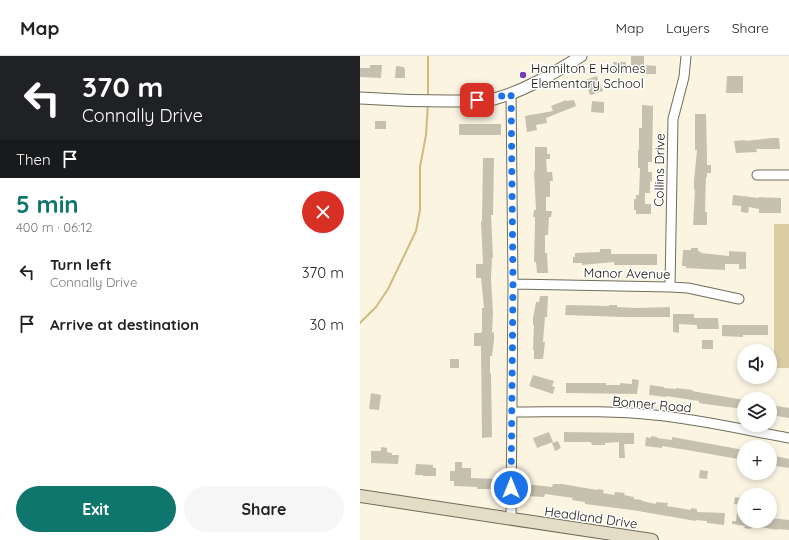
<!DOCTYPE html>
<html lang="en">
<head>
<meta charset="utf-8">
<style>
  :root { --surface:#fff; --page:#f6f6f6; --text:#222; --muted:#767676; --line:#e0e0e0; --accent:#0f766e }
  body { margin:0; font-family:Quicksand,sans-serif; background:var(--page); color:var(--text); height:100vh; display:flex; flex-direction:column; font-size:15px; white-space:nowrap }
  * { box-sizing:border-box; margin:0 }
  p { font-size:13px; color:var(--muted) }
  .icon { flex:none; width:22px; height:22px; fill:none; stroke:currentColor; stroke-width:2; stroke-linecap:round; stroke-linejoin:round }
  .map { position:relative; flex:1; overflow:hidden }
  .panel { display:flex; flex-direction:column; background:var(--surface); width:360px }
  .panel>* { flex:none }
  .banner { background:#202124; color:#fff; overflow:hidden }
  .tools { position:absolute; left:377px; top:288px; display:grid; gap:8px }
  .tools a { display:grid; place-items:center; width:40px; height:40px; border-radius:50%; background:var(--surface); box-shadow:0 2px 6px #0003; font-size:20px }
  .pin { position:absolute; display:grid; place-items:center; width:34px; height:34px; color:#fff; margin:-17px; border-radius:8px; box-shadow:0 2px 6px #0006 }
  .me { position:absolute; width:44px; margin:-22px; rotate:0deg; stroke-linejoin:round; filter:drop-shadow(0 0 3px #0008) }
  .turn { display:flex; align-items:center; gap:14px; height:84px; padding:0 16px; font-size:18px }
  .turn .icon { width:52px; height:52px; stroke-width:2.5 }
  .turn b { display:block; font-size:28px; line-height:34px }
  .then { display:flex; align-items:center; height:38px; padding:0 16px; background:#0003; gap:8px; font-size:15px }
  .round { display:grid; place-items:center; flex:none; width:42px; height:42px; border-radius:21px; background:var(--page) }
  .overview { display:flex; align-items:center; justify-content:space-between; height:68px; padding:0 16px }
  h1 { font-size:24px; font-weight:800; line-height:30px; color:var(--accent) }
  .button { display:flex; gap:8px; margin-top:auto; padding:8px 16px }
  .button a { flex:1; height:46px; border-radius:24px; background:var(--accent); color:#fff; font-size:16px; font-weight:800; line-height:46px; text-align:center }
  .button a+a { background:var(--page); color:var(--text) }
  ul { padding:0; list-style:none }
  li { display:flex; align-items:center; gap:12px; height:52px; padding:0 16px }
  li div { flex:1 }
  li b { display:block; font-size:15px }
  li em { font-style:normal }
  header { display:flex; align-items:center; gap:24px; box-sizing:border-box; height:56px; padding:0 20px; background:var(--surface); border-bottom:1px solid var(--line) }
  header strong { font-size:19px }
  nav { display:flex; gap:22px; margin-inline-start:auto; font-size:14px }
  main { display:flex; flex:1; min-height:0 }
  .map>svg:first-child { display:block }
  .green { fill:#dacca3 }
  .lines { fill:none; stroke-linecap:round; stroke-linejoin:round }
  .stream { stroke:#d0bb7d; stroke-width:2 }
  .building { fill:#c6c0ae }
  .minor-casing { stroke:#716c5b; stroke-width:11 }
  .tertiary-casing { stroke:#716c5b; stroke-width:13 }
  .secondary-casing { stroke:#716c5b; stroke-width:14 }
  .minor { stroke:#fff; stroke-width:9 }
  .tertiary { stroke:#fff; stroke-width:11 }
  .secondary { stroke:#e4dcc4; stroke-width:12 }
  .route { stroke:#1a73e8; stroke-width:7; stroke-dasharray:0 12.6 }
  .poi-dot { fill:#763eb5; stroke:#fff; stroke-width:1.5 }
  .labels { text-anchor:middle; stroke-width:3; stroke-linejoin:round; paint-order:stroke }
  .poi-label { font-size:13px; fill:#13110b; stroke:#fff; text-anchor:start }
  .street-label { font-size:13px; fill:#13110b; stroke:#fff }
</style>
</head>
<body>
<header>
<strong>Map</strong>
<nav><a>Map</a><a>Layers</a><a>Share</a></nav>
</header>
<main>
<section class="panel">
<div class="banner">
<div class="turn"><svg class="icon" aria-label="left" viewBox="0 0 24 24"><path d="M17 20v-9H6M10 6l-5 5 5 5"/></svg><div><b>370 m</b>Connally Drive</div></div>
<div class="then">Then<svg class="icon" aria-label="arrive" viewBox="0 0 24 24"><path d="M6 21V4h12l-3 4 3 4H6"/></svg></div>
</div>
<div class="overview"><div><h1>5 min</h1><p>400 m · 06:12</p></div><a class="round" style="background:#d93025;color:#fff"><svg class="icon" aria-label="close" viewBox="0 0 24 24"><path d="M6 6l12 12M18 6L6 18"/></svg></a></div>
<ul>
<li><svg class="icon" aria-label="left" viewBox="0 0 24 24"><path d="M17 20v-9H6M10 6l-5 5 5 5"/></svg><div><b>Turn left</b><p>Connally Drive</p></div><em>370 m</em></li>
<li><svg class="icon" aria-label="arrive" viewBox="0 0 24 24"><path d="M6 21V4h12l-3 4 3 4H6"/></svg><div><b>Arrive at destination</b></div><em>30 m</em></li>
</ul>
<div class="button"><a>Exit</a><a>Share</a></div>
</section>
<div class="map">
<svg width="429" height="484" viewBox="0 0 429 484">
  <rect width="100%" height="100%" fill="#faf4e1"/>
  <path class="green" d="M414,168h15v144h-15z"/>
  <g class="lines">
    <path class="stream" d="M68,42v-42
      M0,267l16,-16 12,-18 28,-58 4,-21v-43l6,-32 2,-31"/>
  </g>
  <path class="building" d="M271,0h13v9l12,1v8h-18v-9h-7z
    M253,6h13v10l-13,1z
    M10,9h12l-1,13 -21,-1v-9h10z
    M36,10l8,1v2h1v9h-10z
    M237,20l6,15 -13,4 -5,-15z
    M367,20h16v17h-17z
    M206,44v1l8,-1 2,6 -30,12 1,5 -11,2 1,5 -10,2 -2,-16 28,-5 -2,-5z
    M232,45l12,1v11l-13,-1z
    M282,49l11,1v5l-1,51h-4v10h4v10l-2,-1v12h-5v11h6v10h-15v-4h-2v-11h2v-4h3l1,-27h-2v-18h1v-22h3z
    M335,58h11l1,45v6h4v8h-4v4h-1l-1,35h2v13h-14l2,-35h-1v-9l3,-31h-2z
    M15,65h11v8h-11z
    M99,68h42v11h-42z
    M412,82h7l1,11h-24l1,3 -21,1 -2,-12 11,-1v1z
    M175,91h12v7h3v5h-4l1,13h5l1,9h-3v16h-4v14h6l-1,6h-2l-1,18h-3v18h2l1,20h-11l-1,-11h-2l1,-37v-8h-2l1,-7h2l-2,-39h1z
    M123,102h11l-1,57h-2l2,43h-1l-1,20 2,35 -1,20 2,-1v8l-2,16h-2v17l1,1 1,63 -10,1 -1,-92h-7v-13h7l1,-2v-23h2l-3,-30h-5v-14h7l-2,-43h1z
    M373,139l26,3v-1l22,1v15h-22v-4l-10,-2 -1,6 -7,-1v-6l-9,-1z
    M331,192h7v3l3,1v1l28,3v-5l17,1v17h-7v-5h-14v6l-39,-2v-2h-4l1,-16h8z
    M240,193h11v5h46v11h-43v-3l-32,3v-2h-9v-6h2v-4l25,-1z
    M180,240h8l-1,21h-2l-2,25h2l-2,17h-9v-9h-1l1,-25h-1v-7l3,-16h3z
    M206,249l43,1v-1h8v2l20,1 33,-1v10h-47l-58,-2z
    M313,258h21v4h24l1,11h-22v-4l-18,-1v9l-6,-1z
    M362,269h46v10h-25v2l-21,-1z
    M342,284h11v9h-11z
    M90,303h9v9h-9z
    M173,319l21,6 -2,5 3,1 -2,7 -24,-8z
    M272,323l7,1 -2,14 -71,-1v-10h40v2h14v-2l12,1z
    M290,329l14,2v1l12,1v-1l17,2 -1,1 52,9v9l-24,-3 -21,-3v-2l-33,-5v1l-17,-2z
    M11,337l10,2 -2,15 -10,-1z
    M410,349l19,3v10l-19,-3z
    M189,376l4,10 -16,6 -4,-10z
    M204,376l70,1v11h-10l1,14h-6v-16l-14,1v2h-13l-1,-3h-27z
    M291,380l6,1v1l15,2v-3l72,13v10l-57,-10 -25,-4v2l-17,-2 1,-9 5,1z
    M198,385l3,7 -6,3 -3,-8z
    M21,391l6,1v4l5,1v2h7l-1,9 -27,-1v-12h10z
    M410,399l19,4v9l-19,-3z
    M95,406h7v6h9v10l25,1v10h-19v-2l-23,-1v-5h-4v-10h5z
    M56,408l17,1v3h3v8h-13v-1h-8z
    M340,414l8,1 -1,8 -8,-1z
    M165,428l27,3 1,-3h9l35,6 1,-1 6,1 -1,3 11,2 1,-3 10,1 -1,2 10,2v2l8,1v1l14,3v-2l12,1 -1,3 24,4v-2l6,1v3l28,1 -1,12 -17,-2v-2l-11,-1v1l-64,-11 -47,-6v-2l-13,-2 1,-2 -28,-4 -1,3 -16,-1v-3l-4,-1z
    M375,441l9,2 -1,6 -9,-1z
    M377,457l7,1v7h26v-3l19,2v10l-11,-1 -1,1 -22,-4 -5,3 -6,-1 1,-2 -13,-2v-3h4z"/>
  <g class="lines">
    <g class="minor-casing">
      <path id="minor" d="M397,119h32
        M153,228l157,3 18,1 51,11
        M310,231l3,-168 11,-42 2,-21
        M152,356c47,0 95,-2 142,3 45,4 90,15 135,23
        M151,463l2,-235 -2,-191"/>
    </g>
    <g class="tertiary-casing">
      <path id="tertiary" d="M0,42c29,2 59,3 88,3 15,0 32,1 46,-2 31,-8 60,-26 87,-43"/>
    </g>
    <g class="secondary-casing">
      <path id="secondary" d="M0,440l292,44"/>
    </g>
    <use href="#minor" class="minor"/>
    <use href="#tertiary" class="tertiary"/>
    <use href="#secondary" class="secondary"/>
  </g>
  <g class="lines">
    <path class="route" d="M117,44l16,-1 18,-6 2,191 -2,204"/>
  </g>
  <circle class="poi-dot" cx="163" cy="19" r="4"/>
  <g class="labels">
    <g class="poi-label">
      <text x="171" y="17">Hamilton E Holmes<tspan x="171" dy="15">Elementary School</tspan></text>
    </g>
    <g class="street-label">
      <text transform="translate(299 114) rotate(-89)" y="5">Collins Drive</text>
      <text transform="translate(267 217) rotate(1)" y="5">Manor Avenue</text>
      <text transform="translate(292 348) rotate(5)" y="5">Bonner Road</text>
      <text transform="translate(231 461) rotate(8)" y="5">Headland Drive</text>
    </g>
  </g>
</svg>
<div class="tools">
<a><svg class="icon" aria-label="sound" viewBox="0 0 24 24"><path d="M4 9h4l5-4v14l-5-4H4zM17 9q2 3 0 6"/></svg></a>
<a><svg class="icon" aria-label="layers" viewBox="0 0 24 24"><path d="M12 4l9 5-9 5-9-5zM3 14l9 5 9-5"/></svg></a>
<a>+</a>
<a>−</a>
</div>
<div class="pin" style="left:117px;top:44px;background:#d93025"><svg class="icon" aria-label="arrive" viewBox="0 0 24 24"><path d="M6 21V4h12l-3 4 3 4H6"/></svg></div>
<svg class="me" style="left:151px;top:432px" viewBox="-20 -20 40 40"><circle r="17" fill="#1a73e8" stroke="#fff" stroke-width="3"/><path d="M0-11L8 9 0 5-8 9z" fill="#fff"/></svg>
</div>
</main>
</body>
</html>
